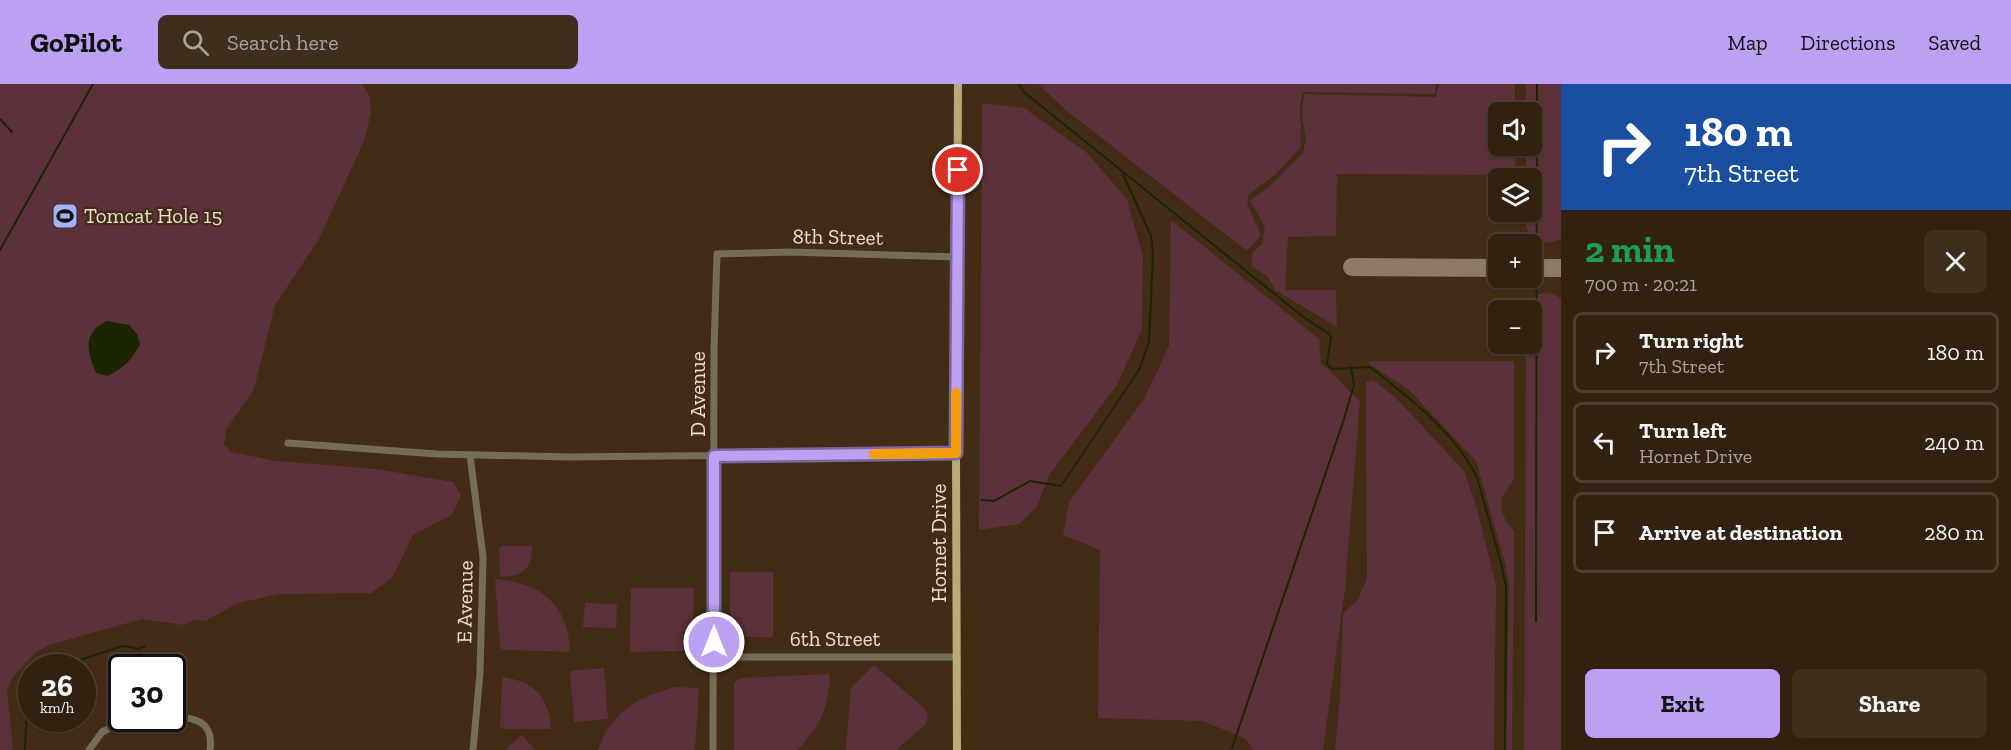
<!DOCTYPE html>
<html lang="en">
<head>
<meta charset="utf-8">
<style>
  :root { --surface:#322110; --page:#3d2e1e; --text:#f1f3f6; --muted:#a8a39f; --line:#4d3e30; --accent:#bca0f2 }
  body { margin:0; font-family:"Zilla Slab",serif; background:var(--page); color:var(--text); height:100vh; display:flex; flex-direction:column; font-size:22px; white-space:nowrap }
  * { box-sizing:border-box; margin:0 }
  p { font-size:20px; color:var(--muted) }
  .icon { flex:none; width:33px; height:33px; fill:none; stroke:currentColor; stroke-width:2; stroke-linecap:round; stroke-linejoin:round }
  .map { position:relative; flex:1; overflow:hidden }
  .sheet { display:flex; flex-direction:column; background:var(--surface); width:450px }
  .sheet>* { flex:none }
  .guide { background:#1a4fa0; color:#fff; overflow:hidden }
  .buttons { position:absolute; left:1488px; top:18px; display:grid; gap:12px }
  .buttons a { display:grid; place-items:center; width:54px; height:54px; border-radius:9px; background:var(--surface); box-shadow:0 2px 4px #0004,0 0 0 2px var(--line); font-size:30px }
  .speed { position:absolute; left:18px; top:570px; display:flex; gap:12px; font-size:30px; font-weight:700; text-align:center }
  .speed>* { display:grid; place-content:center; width:78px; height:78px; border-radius:50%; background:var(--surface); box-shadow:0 2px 4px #0004,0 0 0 2px var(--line); line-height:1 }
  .speed small { font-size:15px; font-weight:400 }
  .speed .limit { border:3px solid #111; border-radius:9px; background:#fff; color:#111 }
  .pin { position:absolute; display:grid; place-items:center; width:51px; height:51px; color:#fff; margin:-26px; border:3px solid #fff; border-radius:50%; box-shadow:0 2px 6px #0007 }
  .me { position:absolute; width:66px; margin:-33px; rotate:0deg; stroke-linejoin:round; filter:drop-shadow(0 0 4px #0008) }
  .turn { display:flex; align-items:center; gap:21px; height:126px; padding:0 24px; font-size:27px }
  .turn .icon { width:78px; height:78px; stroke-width:2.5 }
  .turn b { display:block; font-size:42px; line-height:51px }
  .round { display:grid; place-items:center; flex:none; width:63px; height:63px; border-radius:9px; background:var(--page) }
  .head { display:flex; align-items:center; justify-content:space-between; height:102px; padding:0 24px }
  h1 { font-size:36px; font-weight:800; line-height:45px; color:#1e9e55 }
  .action { display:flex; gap:12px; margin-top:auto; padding:12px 24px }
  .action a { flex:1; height:69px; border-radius:9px; background:var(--accent); color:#111; font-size:24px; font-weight:800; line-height:69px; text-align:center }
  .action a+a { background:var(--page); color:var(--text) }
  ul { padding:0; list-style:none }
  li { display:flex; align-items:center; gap:18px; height:81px; margin:0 12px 9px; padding:0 12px; border:3px solid var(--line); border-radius:9px }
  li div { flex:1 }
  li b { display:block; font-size:22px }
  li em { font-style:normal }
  header { display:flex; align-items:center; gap:36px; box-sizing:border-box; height:84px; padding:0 30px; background:var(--accent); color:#111 }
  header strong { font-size:28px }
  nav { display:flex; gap:33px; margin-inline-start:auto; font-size:21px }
  .search { width:420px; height:54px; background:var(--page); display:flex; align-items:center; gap:15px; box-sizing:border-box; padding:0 21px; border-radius:9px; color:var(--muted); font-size:22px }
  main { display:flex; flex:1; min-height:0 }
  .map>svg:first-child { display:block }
  .green { fill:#5d313c }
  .water { fill:#1b2600 }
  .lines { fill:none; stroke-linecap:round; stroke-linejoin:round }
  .stream { stroke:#1b2600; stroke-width:2 }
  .taxiway { stroke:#8d7a68; stroke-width:18 }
  .minor { stroke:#756e56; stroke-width:7 }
  .major { stroke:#b9aa78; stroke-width:8 }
  .route-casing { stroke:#7a689d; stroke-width:15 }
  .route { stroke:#bca0f2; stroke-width:10 }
  .slow { stroke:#f59e0b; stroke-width:10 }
  .labels { text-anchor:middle; stroke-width:4.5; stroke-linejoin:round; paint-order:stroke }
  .poi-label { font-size:21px; fill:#ecded1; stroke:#422c16; text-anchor:start }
  .street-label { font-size:21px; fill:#ecded1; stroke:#422c16 }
</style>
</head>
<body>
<header>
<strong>GoPilot</strong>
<div class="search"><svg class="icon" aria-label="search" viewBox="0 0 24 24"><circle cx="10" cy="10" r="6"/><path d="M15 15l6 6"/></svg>Search here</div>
<nav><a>Map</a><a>Directions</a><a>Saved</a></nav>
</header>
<main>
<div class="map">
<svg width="1561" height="666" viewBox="0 0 1561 666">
  <rect width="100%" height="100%" fill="#422c16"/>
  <path class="green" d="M0,0h362l8,13 1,16 -7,28 -45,98 -44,66 -21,84 -28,41 -2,14 7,8 45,9 100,8 77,13 8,13 -9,20 -39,20 -21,43 -21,15 -92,1 -41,9 -33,18 -12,-1 -9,5 -42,-6 -93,26 -15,9 -22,24 -5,12 6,60h-13z
    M1038,0h398l-1,10 -132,-2 -3,13 1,42 -25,27 -27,20 -2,10 14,31 -14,16 -180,-140z
    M1439,0h76v28h-17v34h17v29l-178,-1 -1,62 -48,1 -3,53h51l1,37 -62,-37 -7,-13 -16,-11v-13l10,-9 3,-17 -15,-27 19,-13 34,-34 3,-14 -4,-23 2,-22 132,3z
    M1526,0h35v154c-13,9 -30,4 -35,-12 -1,-4 0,-10 0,-14h6v-34h-6v-32h6v-34h-6z
    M982,19l42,5 62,44 41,47 16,58 -1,72 -25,56 -67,89 -14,34 -17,16 -40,6z
    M1171,136l148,119 2,24 39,38 -15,187 -22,162h-70l-7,-11 -43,-18 -105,-3 2,-168 -37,-15 6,-33 75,-103 25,-53z
    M1546,209l8,1 7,5v451h-37l2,-406h6v-34l-6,-1c3,-10 10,-15 20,-16z
    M1369,277h145v118l-12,18 -1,13 5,11 8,10 -2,219h-6l3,-166 -5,-25 -28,-98 -68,-72 -39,-25z
    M1373,296l22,17 69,74 13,38 19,75 -2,166h-159l5,-52 3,-85 14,-12 10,-22 -1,-197z
    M502,462h30c0,24 -9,30 -32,31l-1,-28z
    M730,488h43v65h-43z
    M495,495c46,3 74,27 75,73l-66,-2 -4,-3z
    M631,504h63l-2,57 -5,6 -57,1z
    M585,519l32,1 -1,24 -33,-1z
    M874,581l49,42 5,7 -2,10 -30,26h-50l5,-62z
    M604,584l4,51 -34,3 -4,-51z
    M830,590c-3,37 -6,46 -31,74l-2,2h-63v-67l6,-5z
    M502,593c32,4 47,20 49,52h-47l-4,-2z
    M676,603l23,1 -4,62h-97c13,-38 40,-54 78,-63z
    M522,651l13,15h-30z"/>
  <path class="water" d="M107,237l22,4 8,9 3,10c-7,15 -17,24 -32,32l-12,-3c-9,-21 -14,-41 11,-52z"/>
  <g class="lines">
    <path class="stream" d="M1018,0l7,9 277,223 27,18 2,3 -4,27 5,5 37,-2 5,3c38,30 81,63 103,107l25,90 4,20 -1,163
      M0,35l12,13
      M0,166l93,-166
      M981,416l13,1 36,-20 31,5 78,-116 10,-29 4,-87 -2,-18 -28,-62
      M1536,537l1,-537
      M55,584l68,-22 16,3 6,-3
      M1232,664l111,-326 11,-37 -3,-18
      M25,666l2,-43 5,-19"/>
    <path class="taxiway" d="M1352,183l146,1
      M1532,184h29"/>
    <path class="minor" d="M288,359l149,11 132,3 387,-4
      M470,371l13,102 -3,116 -7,77
      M713,573h244
      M172,633c24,0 42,5 38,33
      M89,666l13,-18 28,-14
      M713,666l1,-401 3,-95 73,-2 167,5"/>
    <path class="major" d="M957,666l-1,-297 2,-369"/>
  </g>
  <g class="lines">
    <g class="route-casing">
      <path id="route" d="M714,558v-186l242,-3 2,-283"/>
    </g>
    <use href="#route" class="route"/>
    <path class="slow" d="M874,370l82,-1v-60"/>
  </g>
  <defs>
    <g id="stadium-square" transform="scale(1.35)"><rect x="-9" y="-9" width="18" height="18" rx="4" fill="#a3b2fd" stroke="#422c16"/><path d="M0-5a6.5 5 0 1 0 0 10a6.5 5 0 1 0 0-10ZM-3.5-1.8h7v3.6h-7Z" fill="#111"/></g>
  </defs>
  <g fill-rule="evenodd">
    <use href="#stadium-square" x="65" y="132"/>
  </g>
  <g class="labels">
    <g class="poi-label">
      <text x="84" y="139">Tomcat Hole 15</text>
    </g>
    <g class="street-label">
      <text transform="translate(838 153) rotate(1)" y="7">8th Street</text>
      <text transform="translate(698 310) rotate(-90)" y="7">D Avenue</text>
      <text transform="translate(939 459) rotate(-90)" y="7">Hornet Drive</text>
      <text transform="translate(465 518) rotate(-89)" y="7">E Avenue</text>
      <text x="835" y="562">6th Street</text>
    </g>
  </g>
</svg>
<div class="buttons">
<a><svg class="icon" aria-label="sound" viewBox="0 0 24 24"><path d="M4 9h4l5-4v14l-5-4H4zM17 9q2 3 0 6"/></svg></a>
<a><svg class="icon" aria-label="layers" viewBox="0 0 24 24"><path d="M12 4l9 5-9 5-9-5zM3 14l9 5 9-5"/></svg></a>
<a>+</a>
<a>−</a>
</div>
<div class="speed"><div>26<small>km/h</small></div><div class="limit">30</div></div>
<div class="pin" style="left:958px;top:86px;background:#d93025"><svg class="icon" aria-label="arrive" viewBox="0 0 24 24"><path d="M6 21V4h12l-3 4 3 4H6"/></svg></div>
<svg class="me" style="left:714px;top:558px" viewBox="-20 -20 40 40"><circle r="17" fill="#bca0f2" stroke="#fff" stroke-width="3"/><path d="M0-11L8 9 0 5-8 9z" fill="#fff"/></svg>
</div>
<section class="sheet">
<div class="guide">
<div class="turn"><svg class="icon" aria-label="right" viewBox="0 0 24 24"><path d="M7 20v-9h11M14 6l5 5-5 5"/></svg><div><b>180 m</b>7th Street</div></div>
</div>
<div class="head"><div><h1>2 min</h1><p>700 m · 20:21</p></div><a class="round"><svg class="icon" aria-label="close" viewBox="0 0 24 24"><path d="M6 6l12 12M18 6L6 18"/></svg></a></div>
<ul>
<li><svg class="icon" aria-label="right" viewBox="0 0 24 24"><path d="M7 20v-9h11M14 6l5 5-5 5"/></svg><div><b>Turn right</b><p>7th Street</p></div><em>180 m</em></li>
<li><svg class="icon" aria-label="left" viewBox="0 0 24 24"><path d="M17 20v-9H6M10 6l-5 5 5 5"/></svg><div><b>Turn left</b><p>Hornet Drive</p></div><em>240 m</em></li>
<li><svg class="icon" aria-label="arrive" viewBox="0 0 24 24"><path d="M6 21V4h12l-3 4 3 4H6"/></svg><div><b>Arrive at destination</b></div><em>280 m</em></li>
</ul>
<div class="action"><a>Exit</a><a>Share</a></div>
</section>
</main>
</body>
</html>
